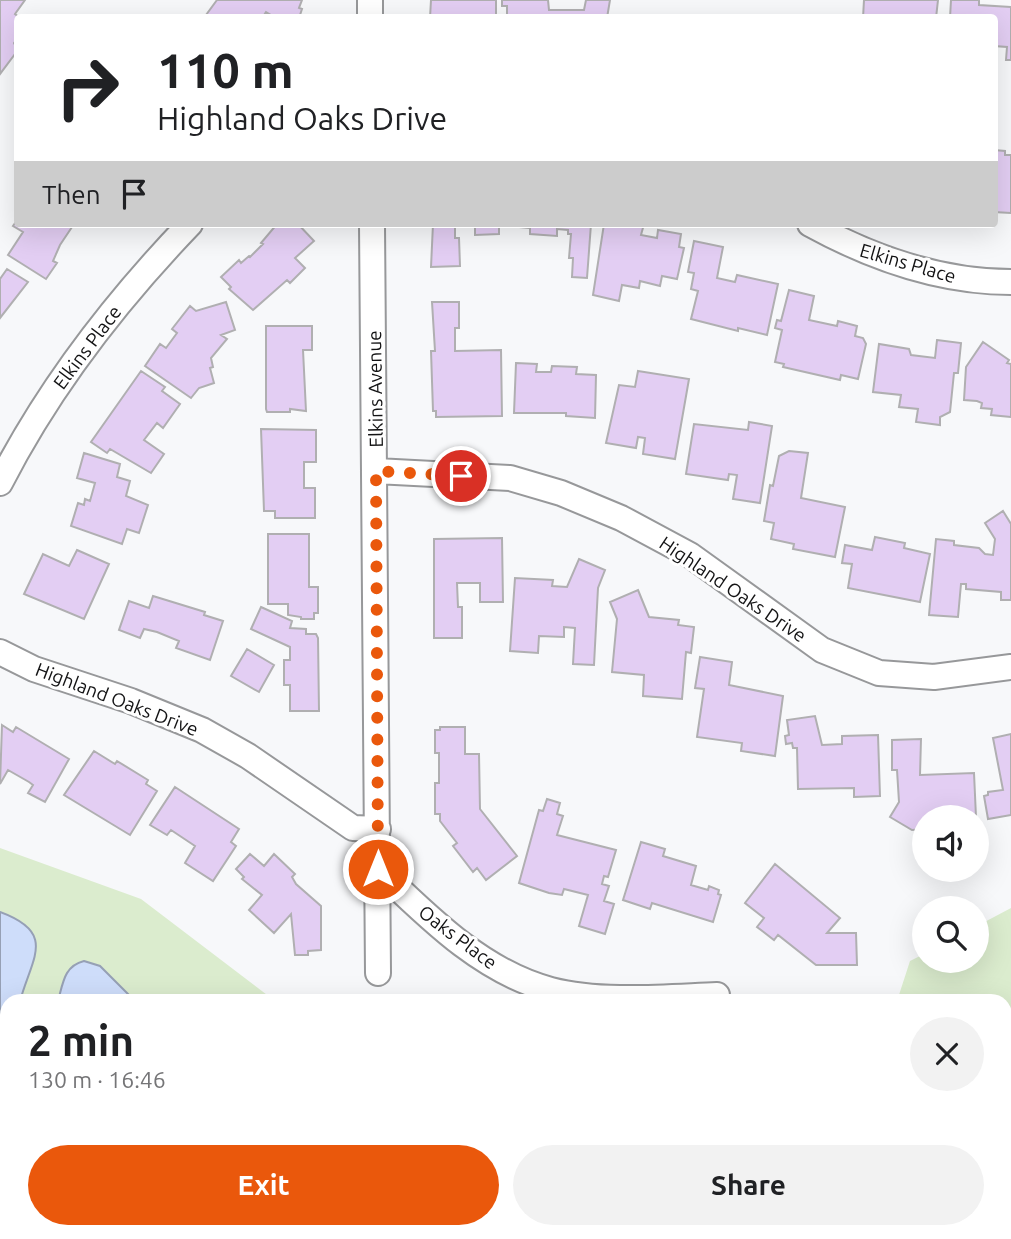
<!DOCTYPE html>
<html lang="en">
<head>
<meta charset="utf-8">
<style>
  :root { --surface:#fff; --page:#f2f2f2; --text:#202124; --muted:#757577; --accent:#ea580c }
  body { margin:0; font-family:Ubuntu,sans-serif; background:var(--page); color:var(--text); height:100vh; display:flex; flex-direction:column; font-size:26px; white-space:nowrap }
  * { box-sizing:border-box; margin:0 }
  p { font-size:23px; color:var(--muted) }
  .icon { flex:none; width:38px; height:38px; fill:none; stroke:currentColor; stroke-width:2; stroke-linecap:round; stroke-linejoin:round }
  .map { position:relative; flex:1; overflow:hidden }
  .panel { position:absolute; left:0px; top:994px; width:1012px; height:245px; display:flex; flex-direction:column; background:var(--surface); border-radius:21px 21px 0 0; box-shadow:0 7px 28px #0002 }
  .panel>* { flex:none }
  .hud { position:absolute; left:14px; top:14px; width:984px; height:214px; border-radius:7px; box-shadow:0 7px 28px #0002; background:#fff; color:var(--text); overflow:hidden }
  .fabs { position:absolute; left:912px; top:805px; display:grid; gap:14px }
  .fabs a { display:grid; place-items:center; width:77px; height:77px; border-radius:50%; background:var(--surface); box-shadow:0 7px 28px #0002; font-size:35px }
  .pin { position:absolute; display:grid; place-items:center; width:60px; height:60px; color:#fff; margin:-30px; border:4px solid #fff; border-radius:50%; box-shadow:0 2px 7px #0007 }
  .me { position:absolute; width:77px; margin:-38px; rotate:0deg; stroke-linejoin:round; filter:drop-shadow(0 0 5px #0008) }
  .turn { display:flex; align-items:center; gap:24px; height:147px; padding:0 28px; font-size:32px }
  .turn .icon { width:91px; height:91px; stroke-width:2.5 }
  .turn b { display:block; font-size:49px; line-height:60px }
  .then { display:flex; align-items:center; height:66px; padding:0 28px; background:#0003; gap:14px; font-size:26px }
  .round { display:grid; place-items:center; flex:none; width:74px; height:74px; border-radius:37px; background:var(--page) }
  .overview { display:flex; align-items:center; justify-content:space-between; height:119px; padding:0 28px }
  h1 { font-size:42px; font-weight:700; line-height:52px }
  .primary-button { display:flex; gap:14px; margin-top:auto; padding:14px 28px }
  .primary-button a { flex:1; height:80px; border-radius:42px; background:var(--accent); color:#fff; font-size:28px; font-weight:700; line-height:80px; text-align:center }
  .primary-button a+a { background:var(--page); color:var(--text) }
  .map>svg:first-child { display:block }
  .green { fill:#dbecce }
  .water { fill:#ceddfa; stroke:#96a0b5; stroke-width:2 }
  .building { fill:#e3cef3; stroke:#b0afb1; stroke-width:2 }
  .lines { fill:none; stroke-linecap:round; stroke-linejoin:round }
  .minor-casing { stroke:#97989a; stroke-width:28 }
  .minor { stroke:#fff; stroke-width:24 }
  .route { stroke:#ea580c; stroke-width:12; stroke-dasharray:0 21.6 }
  .labels { text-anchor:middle; stroke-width:6; stroke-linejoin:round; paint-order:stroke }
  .street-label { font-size:19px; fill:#131314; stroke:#fff }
</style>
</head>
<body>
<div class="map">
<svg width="1011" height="1239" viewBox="0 0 1011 1239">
  <rect width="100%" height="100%" fill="#f7f8fa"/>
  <path class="green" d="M0,848l141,51 134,102h-268v231h997v-231h-107l13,-40 14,-7v7h52l1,-35 34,-18v331h-1011z"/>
  <path class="water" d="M0,912c57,21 32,45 20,89h-13v82l-4,49 4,64 -7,18z
    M84,961l16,5 35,35h-77c5,-18 6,-35 26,-40z"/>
  <path class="building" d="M0,0h25l-10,14 5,4h-2v20l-4,5 4,7 -18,24z
    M217,0h85l-3,8 3,1 -3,9h-23l-10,-6 -4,6h-52l-4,-3z
    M431,0h65v18h-66z
    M502,0h46l1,10h35l2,-10h24l-3,18h-100v-12h-5z
    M864,0h74l-2,18h-73z
    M951,0h28v5l32,2v53h-5l1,-13 -13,-1v-28h-44z
    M994,150l11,1v4h6v58l-17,-1z
    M18,219v5h56l-14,21 -7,16 4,2 -11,16 -38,-24 15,-23 -10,-6z
    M277,224h21l16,17 -19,17 10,10 -15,15 -3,-3 -34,30 -24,-21 2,-2 -10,-10 18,-17 2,3 8,-7 1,1 13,-13 -2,-1z
    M433,224h66v10l-24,1v-10h-20v13h4l1,28 -29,1z
    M508,224h83l-4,54 -15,-1 1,-19h-4l2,-24h-3v-4l-11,-1v7l-27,-2v-6l-22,-2z
    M604,224h40l-3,11 16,3 1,-8 23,4 -2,13 5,1 -7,31 -15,-3 -2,10 -20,-5 -1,7 -17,-3 -3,16 -26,-6z
    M694,241l29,6 -6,31 18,4 2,-7 41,9 -11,51 -29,-7v3l-47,-12 7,-28 -7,-2 3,-16 -6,-1z
    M7,269l21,13 -28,36v-39z
    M789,290l25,6 -5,24 28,6 1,-5 19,5 -2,10 8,2 3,6 -8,35 -17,-4 -1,5 -57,-13 1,-3 -9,-2 7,-32 -7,-2 2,-8 4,1z
    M226,302l9,28 -14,5 6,4 -16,19 2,9 -3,1 4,15 -15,5 -8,10 -46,-32 15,-22 6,4 11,-15 -5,-4 18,-23 6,5z
    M432,302h27v26h-4v23l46,-1 1,66 -66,1v-6h-3l-2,-60h4z
    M266,326h46v24h-9l3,61 -16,-2v3h-23l-1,-3z
    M937,340l24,3 -3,30h-4l-4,39 -10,5v8l-24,-3 2,-13 -19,-2 2,-12 -28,-3 6,-48 30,5 2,6 24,3z
    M983,342l26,18 -2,3 4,1v53l-20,-2 1,-6 -11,-1 1,-5 -5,-2 -13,-1 2,-33z
    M516,363l21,1 -1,8h15l1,-6 25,1 -1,7 20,1 -1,43 -29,-2v-3h-52z
    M141,371l24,16 -3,4 18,13 -17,24 -6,-5 -13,17 20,14 -13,19 -41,-24 -3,4 -16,-11z
    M638,371l51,8 -14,80 -32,-5 2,-16 -7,-1 -2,11 -30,-5 13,-58 16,2z
    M749,422l23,4 -12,77 -27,-4 4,-24 -8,-1 -1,6 -42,-6 8,-50 54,6z
    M261,429l55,1v32h-12v26h11v30h-40v-7h-11z
    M789,451l19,2 -7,45 44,9 -10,50 -42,-8 1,-5 -23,-5 3,-16 -10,-2 6,-36 3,1 6,-30z
    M84,453l36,11 -3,13 13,4 -4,15 22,9 -9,28 -12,-4 -5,15 -51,-18 7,-23 6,2 1,-6 5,2 5,-18 -18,-5z
    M1003,511l8,13v76h-10v-8l-35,-3v-5h-5l-3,33 -29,-2 7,-76 18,2v4l25,3 6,6 8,1 2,-16 -10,-16z
    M268,534h41v53h9v26h-4v6h-13v-2l-13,-2v-11h-20z
    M875,537l30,6 -1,5 26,6 -10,48 -72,-14 4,-24 -10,-1 3,-18 27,5z
    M502,538l1,64h-23v-19h-23l1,24h4v31h-28v-99z
    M77,550l32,14 -25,55 -60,-25 19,-40 26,12z
    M579,559l26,11 -7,18 -4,77 -21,-1 2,-36 -11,-1v10l-25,-1 -1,17 -28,-2 5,-73 38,2 -1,6 15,1z
    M638,590l11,27 30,3 -1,5 16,2 -3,26 -5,-1 -4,47 -39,-3 1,-21 -32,-3 5,-53 -7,-17z
    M153,596l52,16 -1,3 19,6 -13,39 -34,-12 3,-7 -22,-9 -13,-3 -4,9 -21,-8 10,-29 20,7z
    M261,607l31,14 -2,7 16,1v5h10l2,4 1,73h-29v-26h-6v-25h6v-13l-39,-18z
    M247,649l27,16 -15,27 -28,-16z
    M700,657l32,5 -3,23 54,11 -8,60 -34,-5 1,-8 -45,-6 7,-48 -9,-1z
    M815,716l7,29 20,-1v-8l36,-1 2,61 -26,1v-9l-56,1 -1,-41h-4l-1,-5 -6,1 -1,-8 4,-1 -2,-15z
    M2,725l11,7 3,-5 53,32 -24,43 -17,-9 5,-8 -4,-3 -21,-12 -8,14z
    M440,727h25v27h14l1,55 37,47 -31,24 -9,-12 -4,4 -20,-26 4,-3 -17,-22v-7h-5v-31h4v-30h-4v-23h5z
    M1011,734v81l-23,4 -4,-23 4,-1v-3l15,-2 -10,-52z
    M921,739l-1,36 54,-2 2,44h-52v12l-12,1 -22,-13 9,-15 -2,-32h-5v-30z
    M94,751l21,13 2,-3 31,19 -2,4 11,7 -27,44 -66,-40z
    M175,787l64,42 -8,13 5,4 -23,35 -28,-18 10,-17 -24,-16 -4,5 -17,-10z
    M547,799l13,4 -3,11 6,2 -6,19 59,15 -8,27 -4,-1 -2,8 7,2 -5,15 10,3 -9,30 -26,-8 9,-31 -24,-6 -2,6 -13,-2 -30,-10 20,-73 4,1z
    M641,842l24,7 -2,7 33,10 -5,19 17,5 1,-4 10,4 -1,4 3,1 -8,27 -61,-19 -2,6 -27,-9z
    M250,854l14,12 10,-12 21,20 -3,3 4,7 25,22v44l-13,1v4h-13l-4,-41 -17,19 -25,-23 13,-15 -20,-16 2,-2 -8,-8z
    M775,864l65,54 -13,15h29l1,32h-41l-38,-30 -4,5 -17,-13 7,-9 -19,-15z"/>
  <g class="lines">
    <g class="minor-casing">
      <path id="minor" d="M370,0v18
        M372,224l6,749
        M810,224c62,34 129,58 201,58
        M376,471l134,7 51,15 60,25 69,37 132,95 57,23 55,4 77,-10
        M0,483c49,-96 116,-182 190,-259
        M0,652l34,17 97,32 71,29 46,26 105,72 25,1
        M378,869c50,48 104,103 173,121 50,13 114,7 166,5"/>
    </g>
    <use href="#minor" class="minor"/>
  </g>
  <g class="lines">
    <path class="route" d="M378,869l-2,-398 85,5"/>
  </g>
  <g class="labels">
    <g class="street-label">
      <text transform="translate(908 263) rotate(16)" y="7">Elkins Place</text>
      <text transform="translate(87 347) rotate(-53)" y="7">Elkins Place</text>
      <text transform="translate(375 389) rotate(-91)" y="7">Elkins Avenue</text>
      <text transform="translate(733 589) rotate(34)" y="7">Highland Oaks Drive</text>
      <text transform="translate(117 699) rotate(21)" y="7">Highland Oaks Drive</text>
      <text transform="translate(458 937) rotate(37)" y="7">Oaks Place</text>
    </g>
  </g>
</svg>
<div class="fabs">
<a><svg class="icon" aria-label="sound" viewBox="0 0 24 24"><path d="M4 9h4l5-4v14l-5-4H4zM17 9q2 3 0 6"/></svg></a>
<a><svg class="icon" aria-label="search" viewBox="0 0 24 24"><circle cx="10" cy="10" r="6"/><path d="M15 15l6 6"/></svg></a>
</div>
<div class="pin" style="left:461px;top:476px;background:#d93025"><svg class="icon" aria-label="arrive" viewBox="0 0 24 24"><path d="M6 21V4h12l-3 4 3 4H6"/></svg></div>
<svg class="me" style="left:378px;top:869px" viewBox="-20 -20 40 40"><circle r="17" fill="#ea580c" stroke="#fff" stroke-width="3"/><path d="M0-11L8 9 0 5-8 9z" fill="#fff"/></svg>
<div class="hud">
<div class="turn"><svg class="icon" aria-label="right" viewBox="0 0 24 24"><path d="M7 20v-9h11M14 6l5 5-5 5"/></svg><div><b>110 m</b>Highland Oaks Drive</div></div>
<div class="then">Then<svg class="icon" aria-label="arrive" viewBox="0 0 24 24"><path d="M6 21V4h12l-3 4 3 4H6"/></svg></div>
</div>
<section class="panel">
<div class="overview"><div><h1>2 min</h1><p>130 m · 16:46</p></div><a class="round"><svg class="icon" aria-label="close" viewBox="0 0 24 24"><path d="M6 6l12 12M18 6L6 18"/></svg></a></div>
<div class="primary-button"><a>Exit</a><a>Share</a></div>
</section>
</div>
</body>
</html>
